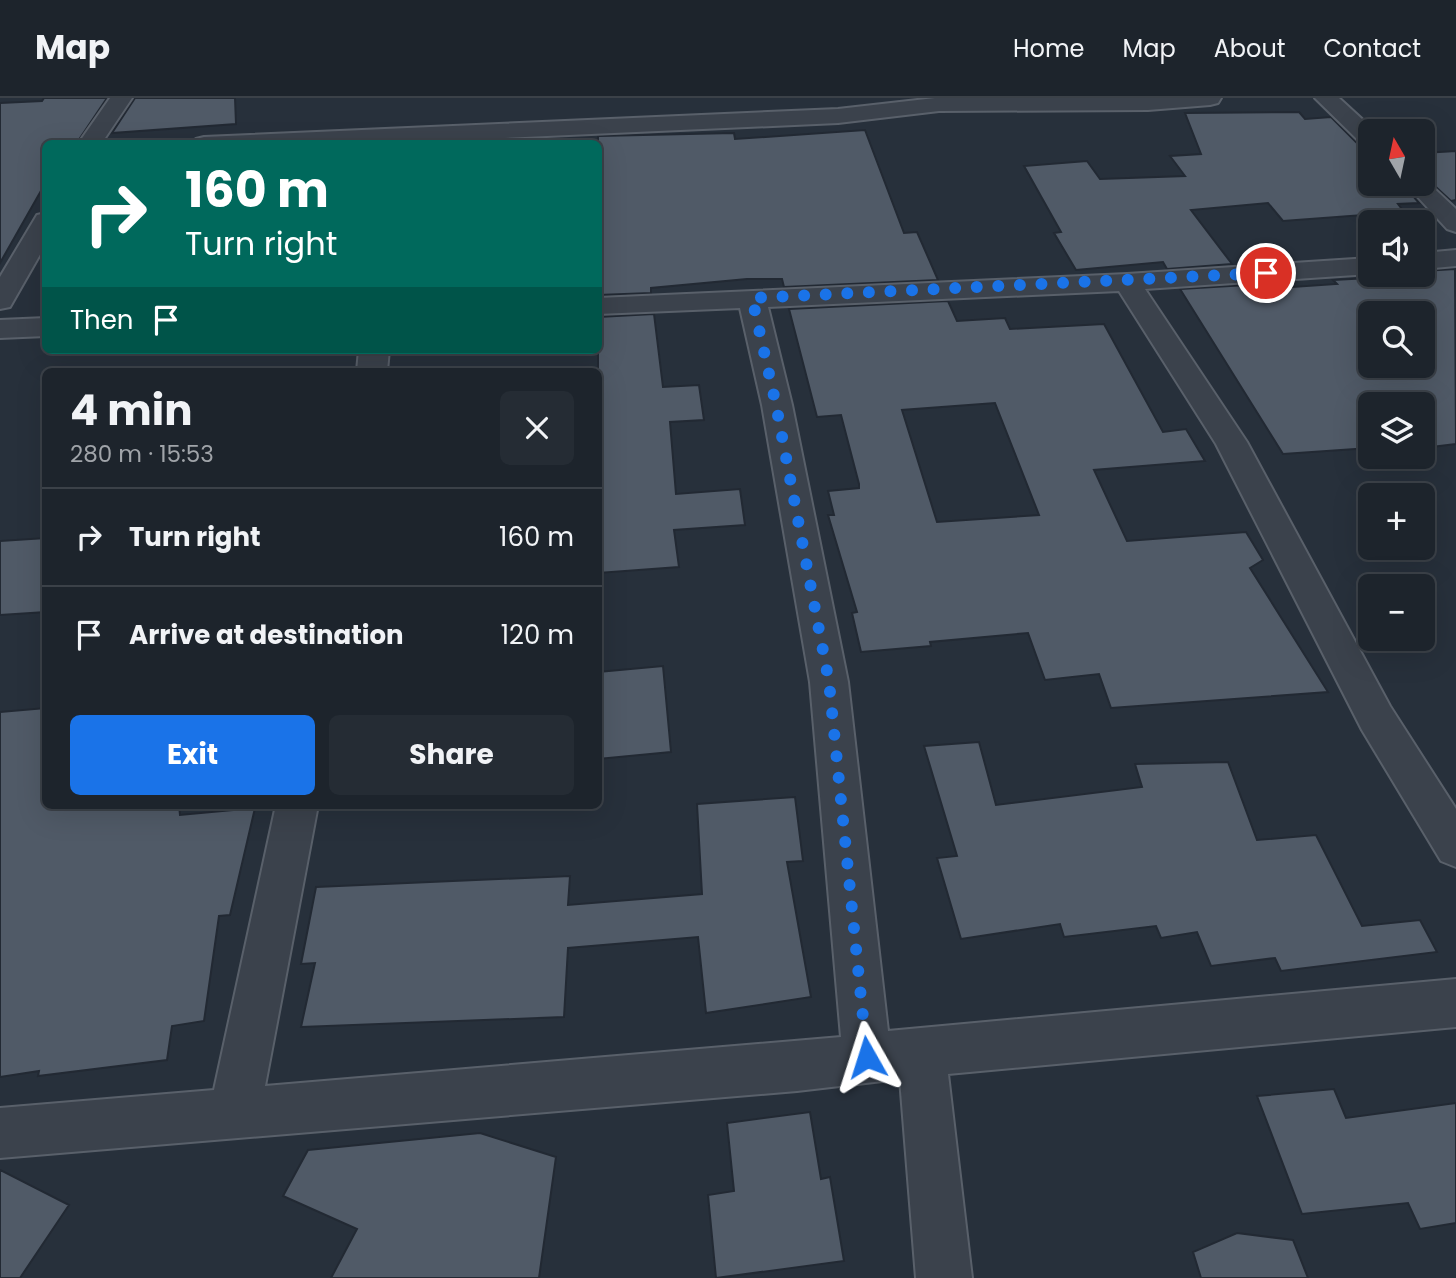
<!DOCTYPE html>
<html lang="en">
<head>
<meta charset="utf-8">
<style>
  :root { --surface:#1d242c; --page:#252c34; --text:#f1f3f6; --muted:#a0a4a9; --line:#3b4148; --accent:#1a73e8 }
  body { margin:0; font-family:Poppins,sans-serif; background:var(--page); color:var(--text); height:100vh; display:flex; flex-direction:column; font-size:26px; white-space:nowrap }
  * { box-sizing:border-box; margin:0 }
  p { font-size:23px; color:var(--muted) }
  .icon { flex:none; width:38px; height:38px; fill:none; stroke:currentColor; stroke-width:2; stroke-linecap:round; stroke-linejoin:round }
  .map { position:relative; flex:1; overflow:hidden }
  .drawer { position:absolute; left:42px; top:270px; width:560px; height:441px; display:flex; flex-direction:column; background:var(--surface); border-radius:10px; box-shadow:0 7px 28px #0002,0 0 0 2px var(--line) }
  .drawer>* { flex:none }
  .guide { position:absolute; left:42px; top:42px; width:560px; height:214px; border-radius:10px; box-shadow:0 7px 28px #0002,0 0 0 2px var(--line); background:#00695c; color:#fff; overflow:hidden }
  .needle { width:46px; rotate:351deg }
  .buttons { position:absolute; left:1358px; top:21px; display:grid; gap:14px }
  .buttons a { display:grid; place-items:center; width:77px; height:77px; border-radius:10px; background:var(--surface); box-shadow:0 7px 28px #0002,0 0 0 2px var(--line); font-size:35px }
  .pin { position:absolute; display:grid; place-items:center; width:60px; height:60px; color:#fff; margin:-30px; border:4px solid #fff; border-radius:50%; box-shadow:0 2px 7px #0007 }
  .me { position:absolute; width:77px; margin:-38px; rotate:354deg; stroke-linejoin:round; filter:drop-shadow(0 0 5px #0008) }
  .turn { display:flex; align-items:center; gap:24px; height:147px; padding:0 28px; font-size:32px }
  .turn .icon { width:91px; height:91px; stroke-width:2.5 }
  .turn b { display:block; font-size:49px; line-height:60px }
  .then { display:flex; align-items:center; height:66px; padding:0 28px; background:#0003; gap:14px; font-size:26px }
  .round { display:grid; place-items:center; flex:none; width:74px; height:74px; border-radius:10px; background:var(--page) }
  .head { display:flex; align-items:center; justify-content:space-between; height:119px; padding:0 28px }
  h1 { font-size:42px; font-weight:700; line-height:52px }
  .primary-button { display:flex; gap:14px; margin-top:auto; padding:14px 28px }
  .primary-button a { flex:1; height:80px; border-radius:10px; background:var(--accent); color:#fff; font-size:28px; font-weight:700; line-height:80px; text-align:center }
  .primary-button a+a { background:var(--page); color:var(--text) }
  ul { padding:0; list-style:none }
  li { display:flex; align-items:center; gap:21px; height:98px; padding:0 28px; border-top:2px solid var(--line) }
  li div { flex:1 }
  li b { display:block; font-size:26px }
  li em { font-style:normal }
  header { display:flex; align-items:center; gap:42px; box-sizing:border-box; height:98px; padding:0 35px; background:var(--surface); border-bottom:2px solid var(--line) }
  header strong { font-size:33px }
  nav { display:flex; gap:38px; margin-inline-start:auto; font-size:24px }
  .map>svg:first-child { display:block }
  .building { fill:#505a67; stroke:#222933; stroke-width:2; fill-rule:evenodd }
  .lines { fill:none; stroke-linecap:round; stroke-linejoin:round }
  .street-casing { stroke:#59606a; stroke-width:4 }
  .street { fill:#3b424c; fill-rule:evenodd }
  .route { stroke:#1a73e8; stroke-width:12; stroke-dasharray:0 21.6 }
</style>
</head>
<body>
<header>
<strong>Map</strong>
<nav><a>Home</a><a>Map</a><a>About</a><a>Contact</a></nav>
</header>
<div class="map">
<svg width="1456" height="1180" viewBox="0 0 1456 1180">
  <rect width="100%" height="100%" fill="#27303b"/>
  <path class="building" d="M44,0h63l-31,46h-30v38l-46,81v-160l42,-2z
    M135,0h100l1,26 -124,9z
    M1299,14l6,7 26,-2 29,29 10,3v35h33l16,19 -21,1 6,8 -121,9 -15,-18 -77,7 41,54 -65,5 -4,-7 -87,8 -22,-37 7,-1 -37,-66 63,-5 13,18 85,-3 -15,-20 31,-2 -16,-41z
    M865,32l39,103 13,-1 21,48 -154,7 -2,-8h-35l-96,9v5l-53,2v-159l136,-3 1,6z
    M1456,53v49l-5,1 -28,-26v-22z
    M1455,171l1,175 -33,4v-44h-53v44l-87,6 -103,-165 67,-4 3,5 87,-6 -4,-4 90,-5v-4zM1370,215h53v53h-53z
    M948,203l9,20 48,-3 5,11 94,-5 59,108 23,-3 19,32 -111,9 33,71 119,-9 17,28 -13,8 78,124 -217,16 -12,-34 -54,6 -17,-47 -98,9 1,4 -70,6 -9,-39 5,-1 -29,-97h6l-6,-24 31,-3v-4l-18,-69 -24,2 -28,-108zM995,305l44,112 -102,7 -35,-112z
    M654,216l9,73 36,-2 5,35 -34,2 6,72 64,-5 5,36 -71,5 5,37 -81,6v-256z
    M46,440v74l-46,3v-74z
    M663,568l8,86 -73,7v-87z
    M46,610v97h133l1,10 75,-7 -25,107 -11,1 -15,105 -32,5 -5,34 -129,16 1,-5 -39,6v-365z
    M979,644l17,63 146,-18 -7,-23 93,-2 29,78 59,-5 46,91 58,-6 17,32 -156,19 -6,-13 -64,8 -14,-34 -36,6 -5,-12 -92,11 -4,-13 -99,15 -24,-81 20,-2 -33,-110z
    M795,699l8,64 -16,1 24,135 -105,16 -8,-76 -130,11 -4,69 -263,10 14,-64 -14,1 15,-77 254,-11 -2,29 134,-11 -5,-90z
    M1334,991l12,29 110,-15v120l-36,6 -12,-26 -106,11 -45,-118z
    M810,1014l11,67 9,-2 14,84 -128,17 -8,-83 26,-4 -7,-68z
    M480,1035l76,24 -17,121h-208l26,-49 -74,-33 25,-46z
    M0,1072l69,35 -49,73h-20z
    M1237,1135l56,7 15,38h-107l-8,-26z"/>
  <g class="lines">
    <g class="street-casing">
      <path id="street" d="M110,0h22l-31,46h-23z
        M935,0h286l-3,5 -8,2 -62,5 -209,1 -101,12 -466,21h-179l3,-5 8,-2 634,-28z
        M1315,0h24l36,33h-5v15l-8,-2z
        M1423,80l33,31v23l-9,-3 -41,-45h17z
        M46,115v31l-36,63 -10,2v-32l37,-62z
        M1456,152v16l-33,3v-16z
        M1370,160v16l-225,15 102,153 143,264 66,103v58l-15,-6 -79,-131 -146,-286 -97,-153 -351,16 24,98 56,277 40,349 568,-52v48l-508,47 24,204h-56l-16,-199 -103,12 -797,67v-50l214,-18 62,-285h42l-53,281 576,-49 -31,-355 -48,-277 -22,-97 -142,6v-16l529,-24z
        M46,220v18l-46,2v-18z
        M359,252h30l-2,21h-30z"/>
    </g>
    <use href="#street" class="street"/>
  </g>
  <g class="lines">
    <path class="route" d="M867,959l-38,-375 -53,-277 -24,-107 514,-25"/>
  </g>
</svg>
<div class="buttons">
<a><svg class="needle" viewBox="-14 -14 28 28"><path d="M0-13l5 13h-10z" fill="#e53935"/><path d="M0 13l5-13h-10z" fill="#a0a4a9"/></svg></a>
<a><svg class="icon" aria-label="sound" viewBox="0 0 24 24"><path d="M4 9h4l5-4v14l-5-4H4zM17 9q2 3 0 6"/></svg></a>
<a><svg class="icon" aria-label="search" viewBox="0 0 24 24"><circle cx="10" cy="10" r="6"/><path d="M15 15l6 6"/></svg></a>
<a><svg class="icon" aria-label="layers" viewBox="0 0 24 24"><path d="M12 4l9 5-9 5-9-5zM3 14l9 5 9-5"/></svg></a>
<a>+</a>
<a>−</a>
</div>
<div class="pin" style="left:1266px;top:175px;background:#d93025"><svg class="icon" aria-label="arrive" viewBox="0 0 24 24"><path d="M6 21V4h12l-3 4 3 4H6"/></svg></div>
<svg class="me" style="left:867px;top:959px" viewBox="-20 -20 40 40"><path d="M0-17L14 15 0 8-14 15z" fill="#1a73e8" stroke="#fff" stroke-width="4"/></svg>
<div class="guide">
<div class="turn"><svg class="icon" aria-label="right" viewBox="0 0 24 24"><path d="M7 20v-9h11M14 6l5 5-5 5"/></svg><div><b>160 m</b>Turn right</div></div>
<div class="then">Then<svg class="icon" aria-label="arrive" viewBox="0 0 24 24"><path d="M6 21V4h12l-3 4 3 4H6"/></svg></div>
</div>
<section class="drawer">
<div class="head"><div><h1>4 min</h1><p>280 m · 15:53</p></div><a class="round"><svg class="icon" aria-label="close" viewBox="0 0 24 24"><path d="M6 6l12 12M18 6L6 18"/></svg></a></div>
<ul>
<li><svg class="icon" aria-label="right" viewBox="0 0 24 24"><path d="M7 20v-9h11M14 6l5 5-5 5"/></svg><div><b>Turn right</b></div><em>160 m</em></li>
<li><svg class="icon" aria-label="arrive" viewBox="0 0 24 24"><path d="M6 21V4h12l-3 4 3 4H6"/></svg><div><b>Arrive at destination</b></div><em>120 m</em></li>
</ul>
<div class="primary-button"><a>Exit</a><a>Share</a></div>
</section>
</div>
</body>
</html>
